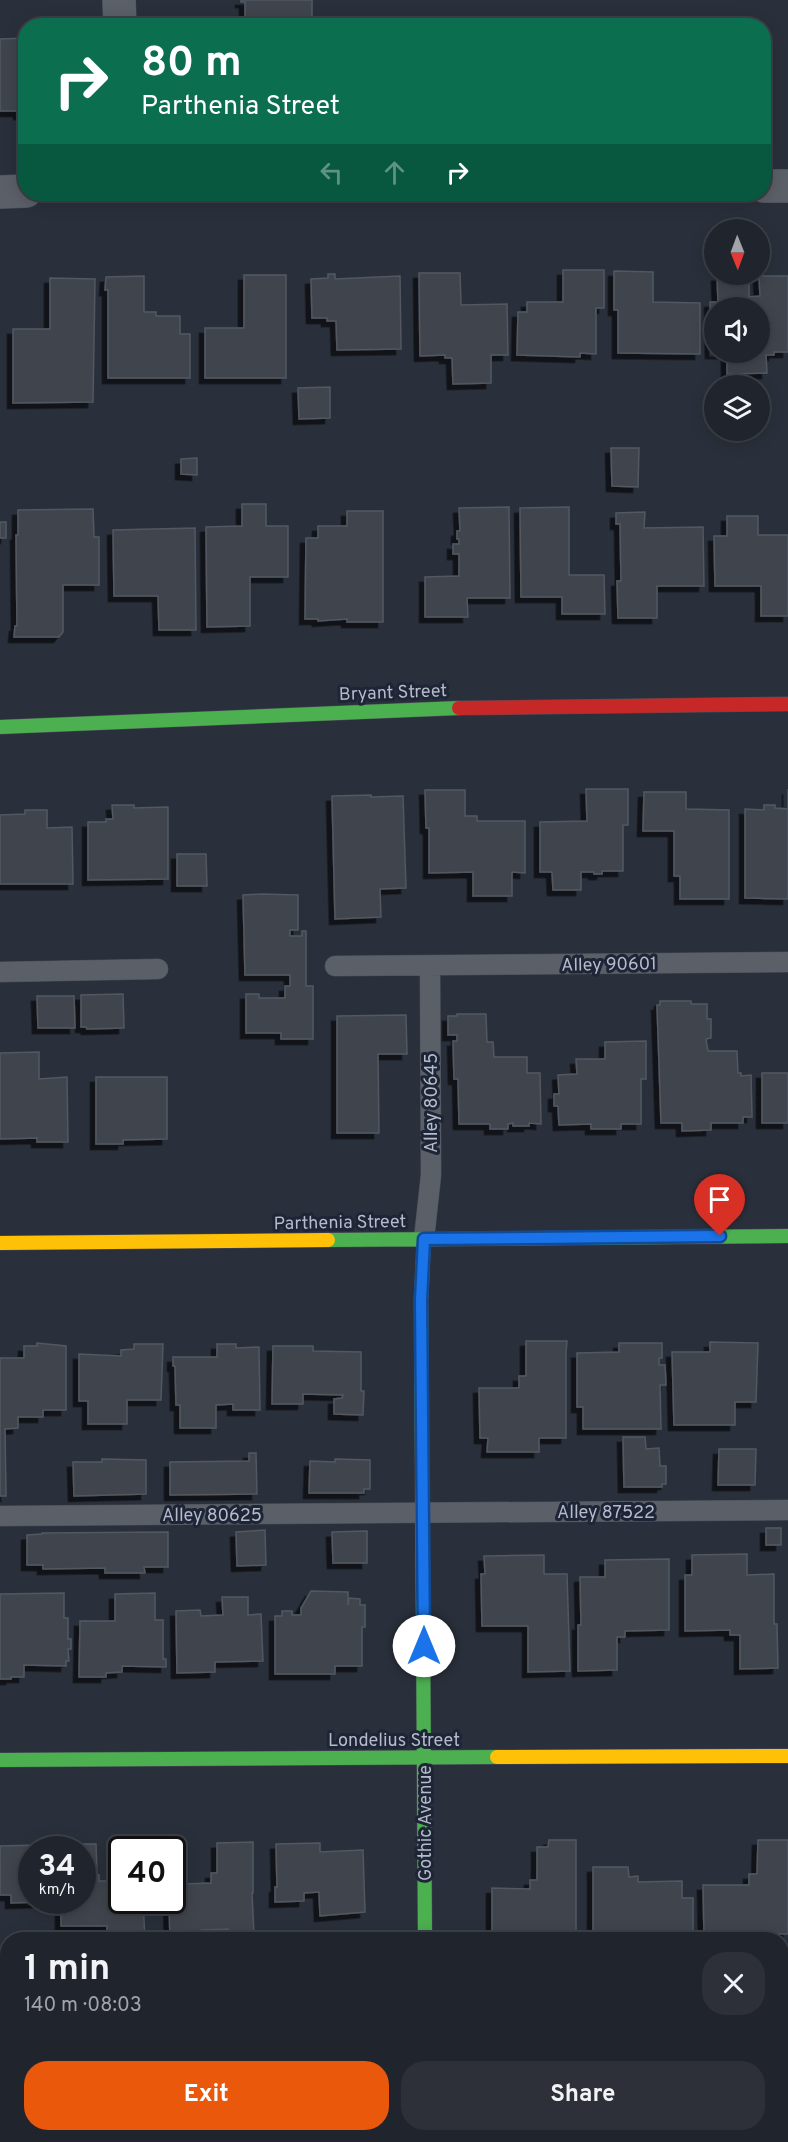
<!DOCTYPE html>
<html lang="en">
<head>
<meta charset="utf-8">
<style>
  :root { --surface:#20242c; --page:#2d3038; --text:#f1f3f6; --muted:#a2a4a9; --line:#3d4148; --accent:#ea580c }
  body { margin:0; font-family:Overpass,sans-serif; background:var(--page); color:var(--text); height:100vh; display:flex; flex-direction:column; font-size:22px; white-space:nowrap }
  * { box-sizing:border-box; margin:0 }
  p { font-size:20px; color:var(--muted) }
  .icon { flex:none; width:33px; height:33px; fill:none; stroke:currentColor; stroke-width:2; stroke-linecap:round; stroke-linejoin:round }
  .map { position:relative; flex:1; overflow:hidden }
  .side { position:absolute; left:0px; top:1932px; width:789px; height:210px; display:flex; flex-direction:column; background:var(--surface); border-radius:24px 24px 0 0; box-shadow:0 3px 15px #0003,0 0 0 2px var(--line) }
  .side>* { flex:none }
  .guide { position:absolute; left:18px; top:18px; width:753px; height:183px; border-radius:24px; box-shadow:0 3px 15px #0003,0 0 0 2px var(--line); background:#0b6e4f; color:#fff; overflow:hidden }
  .needle { width:39px; rotate:179deg }
  .fabs { position:absolute; left:704px; top:219px; display:grid; gap:12px }
  .fabs a { display:grid; place-items:center; width:66px; height:66px; border-radius:50%; background:var(--surface); box-shadow:0 3px 15px #0003,0 0 0 2px var(--line); font-size:30px }
  .speed { position:absolute; left:18px; top:1836px; display:flex; gap:12px; font-size:30px; font-weight:700; text-align:center }
  .speed>* { display:grid; place-content:center; width:78px; height:78px; border-radius:50%; background:var(--surface); box-shadow:0 3px 15px #0003,0 0 0 2px var(--line); line-height:1 }
  .speed small { font-size:15px; font-weight:400 }
  .speed .limit { border:3px solid #111; border-radius:9px; background:#fff; color:#111 }
  .pin { position:absolute; display:grid; place-items:center; width:51px; height:51px; color:#fff; margin:-62px -26px; border-radius:50% 50% 50% 0; rotate:-45deg; box-shadow:0 0 6px #0007 }
  .pin .icon { rotate:45deg }
  .me { position:absolute; width:66px; margin:-33px; rotate:0deg; stroke-linejoin:round; filter:drop-shadow(0 0 4px #0008) }
  .turn { display:flex; align-items:center; gap:21px; height:126px; padding:0 24px; font-size:27px }
  .turn .icon { width:78px; height:78px; stroke-width:2.5 }
  .turn b { display:block; font-size:42px; line-height:51px }
  .lanes { display:flex; align-items:center; height:57px; padding:0 24px; background:#0003; justify-content:center; gap:30px; direction:ltr }
  .lanes .off { opacity:.35 }
  .round { display:grid; place-items:center; flex:none; width:63px; height:63px; border-radius:24px; background:var(--page) }
  .head { display:flex; align-items:center; justify-content:space-between; height:102px; padding:0 24px }
  h1 { font-size:36px; font-weight:700; line-height:45px }
  .button { display:flex; gap:12px; margin-top:auto; padding:12px 24px }
  .button a { flex:1; height:69px; border-radius:24px; background:var(--accent); color:#fff; font-size:24px; font-weight:700; line-height:69px; text-align:center }
  .button a+a { background:var(--page); color:var(--text) }
  .map>svg:first-child { display:block }
  .building { fill:#3f444e; stroke:#525861; stroke-width:1.5; fill-rule:evenodd; filter:url(#shadow) }
  .lines { fill:none; stroke-linecap:round; stroke-linejoin:round }
  .lane-casing { stroke:#484d57; stroke-width:21 }
  .street-casing { stroke:#484d57; stroke-width:34 }
  .fast-casing { stroke:#484d57; stroke-width:15 }
  .slow-casing { stroke:#484d57; stroke-width:15 }
  .jam-casing { stroke:#484d57; stroke-width:15 }
  .lane { stroke:#5b5f67; stroke-width:20 }
  .street { stroke:#5b5f67; stroke-width:33 }
  .fast { stroke:#4caf50; stroke-width:14 }
  .slow { stroke:#ffc107; stroke-width:14 }
  .jam { stroke:#c62828; stroke-width:14 }
  .route-casing { stroke:#114b97; stroke-width:15 }
  .route { stroke:#1a73e8; stroke-width:10 }
  .labels { text-anchor:middle; stroke-width:6; stroke-linejoin:round; paint-order:stroke }
  .street-label { font-size:18px; fill:#b5bbcb; stroke:#1d2536 }
</style>
</head>
<body>
<div class="map">
<svg width="788" height="2142" viewBox="0 0 788 2142">
  <defs>
    <filter id="shadow"><feDropShadow dx="-5.5" dy="5.5" stdDeviation="0" flood-color="#0009"/></filter>
  </defs>
  <rect width="100%" height="100%" fill="#2a303b"/>
  <path class="building" d="M241,0h71v26h-67v-24h-4z
    M26,38v76h-7v-3h-19v-72z
    M563,270h41v38h-8v46l-16,-1v4l-63,-2 1,-43h9v-10h36z
    M614,271l39,1v30l47,1v51l-82,-1v-43h-4z
    M419,273h41l1,32 46,-1 1,51h-17v28l-38,1 -1,-26h-7v-3l-25,1z
    M328,274h7v5l65,-3 1,73 -64,1 -1,-29h-9v-3h-15l-1,-39 17,-1z
    M244,275h42v103h-81v-50h39z
    M749,275v22l11,-1 -1,-20h29v76h-14v3h-8l1,18 -40,1v-21h-16l-1,-51h8l-1,-26zM714,308h45v44h-45z
    M144,276v36h12v4h24v18h10v44h-82v-88h-3l1,-13z
    M50,278l45,1 -2,123 -80,1v-74h37z
    M330,387v31l-31,1 -1,-31z
    M611,448h28l-1,39 -26,-1z
    M197,458v17l-16,-1v-15z
    M242,504h24v22h22v51h-38v49l-43,1 -1,-100 36,-1z
    M509,507l1,91h-43l1,19h-43v-40l34,-1v-22h-6v-10h6v-5h-2v-8h3l-1,-23z
    M569,507v68h35l1,39h-43v-17h-41l-1,-89z
    M93,509l1,28h5v48h-36v47l-4,5h-45l1,-11h2l-1,-91h2v-25z
    M347,511h36v111h-36v-3l-29,2v-2h-13l1,-81h12v-12h29z
    M645,512l-1,16 59,-1 1,59h-47v32h-39l-1,-37h4l-1,-57h-4v-11z
    M727,516h31v19h30v81h-27v-30h-46l-1,-50h13z
    M0,522h6v16h-6z
    M195,528l1,102h-37l-1,-34h-44l-1,-66z
    M586,789h42v36h-5v46h-21v3h-8v-2h-13v18h-28l-1,-18h-12v-50l47,-1z
    M788,789v110l-43,-1v-89l19,1v-5h11v3l13,1z
    M425,790h40v26h12v5h48v52l-13,-1v24h-39v-24l-44,1v-45h-3z
    M644,792h42v17l43,1v89h-49v-23h-6v-45h-31z
    M371,795v2l32,-1 3,92 -26,1 1,28 -46,2 -3,-123z
    M112,805h22v3l34,-1v72l-80,1v-58h18v-3h7z
    M25,810h22v18l25,-1 1,57h-73v-69l25,-1z
    M177,854h29l1,32h-30z
    M261,894l37,1v35h-8v6h12v-5h4v55h7v53h-32v-6h-35v-39h13v4h26v-12h5v-11h-45l-2,-80z
    M123,994l1,34 -37,1 -1,-2h-5v-32z
    M37,996h37l1,32h-37z
    M660,1001h31v3h16v15h4v19l-5,1 2,12h29l1,22h3v3l10,-1 1,42h-9v6h-32v7l-29,1v-8h-21l-4,-118h3z
    M457,1014h29l1,28h6l1,15h33v16h13l1,51 -12,-1v3h-16v-3l-5,1v5h-18v-5h-31l-1,-45h-4l-1,-38h4v-6h-9v-19h9z
    M406,1015l1,39h-29l1,79h-42v-117z
    M646,1041v38h-5v45h-20v5h-30v-5l-32,1 -1,-19h-4v-12h5l-1,-19 19,-1 -1,-15h29v-17z
    M39,1052v27l28,-2 1,65h-31v-4l-37,1v-86z
    M762,1073h26v50h-26z
    M96,1077h71v62l-44,1v4h-27z
    M526,1341h41l-1,11v86h-27v14h-52l1,-14h-8l-1,-50h40v-12h7z
    M710,1342l48,1 -2,59h-21v23h-61l-2,-73h38z
    M37,1343l29,3v64h-23v7h-25v11l-13,1 1,67h-6v-138h24v-12h13z
    M619,1343h43v15h-3v7h6l1,20h-6l1,44h-78v-22h-6v-54l42,-1z
    M134,1344h29l-2,56h-34v24h-39v-23h-9v-47l42,2v-6l13,-1z
    M217,1344h19v4l23,-1 1,63h-27v-6l-17,1v23h-36v-23h-4l-1,-39h-2v-9h44z
    M273,1346h40v5l48,1v39h3l-1,24 -29,-1v-15l8,-1 1,-3 -40,-1v10h-31z
    M623,1437h22l1,12 13,-1 1,18h6v18h-4v3h-38z
    M719,1449h37l-1,36h-37z
    M249,1453h7l1,41 -87,1v-33l79,-1z
    M102,1459l44,1v34l-72,2 -1,-34h29z
    M335,1459l35,1v29h-6v4h-55l1,-32 25,1z
    M766,1528h15v17h-15z
    M265,1530l1,35 -29,1 -1,-34z
    M367,1531v32h-34l-1,-31z
    M168,1532v35h-24l1,6h-40v-5l-62,1v-4h-16v-30l15,-1v-1z
    M747,1554v21l27,-1v50h3l1,44 -38,1v-34h-10v-5l-45,1v-56h7v-20z
    M544,1555v19h23l3,97 -42,1v-46h-46l-1,-52h4l-1,-18z
    M669,1559v71l-44,1v6h-8v33l-39,1v-46h3l-1,-48h25v-17z
    M311,1591l37,1v13l1,-7 11,1v6h5v22h-3v39h-27v8h-60v-58h7v-5h10v4h9v-7z
    M64,1593v25h4v21h3v10h-3l1,12h-3v5l-42,-1v12h-13v2h-11v-85z
    M155,1593v27h8v39h3v8l-44,-1v6l-16,1v4h-27l1,-56h35v-27z
    M222,1597h26v18l13,-1 2,47 -48,1v10l-38,1 -1,-62 24,-1 1,6 22,-1z
    M549,1840h27v99l-84,1v-52l38,1v-9h7v-33h11z
    M758,1840h30v94h-19v6h-62v-5h-3l-1,-50h46v-11h8z
    M253,1842v51h-1l2,42 -26,1v-7l-27,1 1,10h-32l-1,-40h3v-18l12,-1v3l27,-1v-10h6v-30z
    M320,1843v9l43,-2 2,62 -45,4 -1,-24 -15,1v8l-29,1v-15h2l-1,-43z
    M58,1844h38l1,31h2v6h23v19h21l2,40h-38v-14h-46v-26h21v-50h-24z
    M38,1845v5h-6v50h8v2l-29,1v-8h-11v-49z
    M593,1867h35l1,10 9,-1v6l44,-1v17h11v35l-15,2v5h-58v-3h-27z
    M0,2005h8v84h-6l-1,-14h3l-1,-30h-3z
    M782,2005h6v83h-6z
    M782,2099h6v43h-6z
    M16,2134h73l1,8h-74z
    M212,2134h127v3h-27v4l-9,1h-90z
    M511,2134h120v8h-78v-4h-12v3h-30z"/>
  <g class="lines">
    <g class="lane-casing">
      <path id="lane" d="M335,966l453,-4
        M0,972l158,-3
        M424,1239l7,-64 -1,-209
        M0,1516l788,-6"/>
    </g>
    <g class="street-casing">
      <path id="street" d="M119,0l1,26
        M764,186h24
        M0,192l26,-1
        M427,2134v8"/>
    </g>
    <g class="fast-casing">
      <path id="fast" d="M0,727l459,-19
        M424,1239l-3,61 4,640
        M328,1240l460,-4
        M0,1760l497,-3"/>
    </g>
    <g class="slow-casing">
      <path id="slow" d="M0,1243l328,-3
        M497,1757l291,-1"/>
    </g>
    <g class="jam-casing">
      <path id="jam" d="M459,708l329,-4"/>
    </g>
    <use href="#lane" class="lane"/>
    <use href="#street" class="street"/>
    <use href="#fast" class="fast"/>
    <use href="#slow" class="slow"/>
    <use href="#jam" class="jam"/>
  </g>
  <g class="lines">
    <g class="route-casing">
      <path id="route" d="M424,1646l-3,-346 3,-61 296,-3"/>
    </g>
    <use href="#route" class="route"/>
  </g>
  <g class="labels">
    <g class="street-label">
      <text transform="translate(393 692) rotate(-2)" y="6">Bryant Street</text>
      <text transform="translate(609 964) rotate(-1)" y="6">Alley 90601</text>
      <text transform="translate(431 1103) rotate(-90)" y="6">Alley 80645</text>
      <text transform="translate(340 1222) rotate(-1)" y="6">Parthenia Street</text>
      <text x="606" y="1518">Alley 87522</text>
      <text x="212" y="1521">Alley 80625</text>
      <text x="394" y="1746">Londelius Street</text>
      <text transform="translate(425 1823) rotate(-90)" y="6">Gothic Avenue</text>
    </g>
  </g>
</svg>
<div class="fabs">
<a><svg class="needle" viewBox="-14 -14 28 28"><path d="M0-13l5 13h-10z" fill="#e53935"/><path d="M0 13l5-13h-10z" fill="#a2a4a9"/></svg></a>
<a><svg class="icon" aria-label="sound" viewBox="0 0 24 24"><path d="M4 9h4l5-4v14l-5-4H4zM17 9q2 3 0 6"/></svg></a>
<a><svg class="icon" aria-label="layers" viewBox="0 0 24 24"><path d="M12 4l9 5-9 5-9-5zM3 14l9 5 9-5"/></svg></a>
</div>
<div class="speed"><div>34<small>km/h</small></div><div class="limit">40</div></div>
<div class="pin" style="left:720px;top:1236px;background:#d93025"><svg class="icon" aria-label="arrive" viewBox="0 0 24 24"><path d="M6 21V4h12l-3 4 3 4H6"/></svg></div>
<svg class="me" style="left:424px;top:1646px" viewBox="-20 -20 40 40"><circle r="19" fill="#fff"/><path d="M0-13L10 11 0 6-10 11z" fill="#1a73e8"/></svg>
<div class="guide">
<div class="turn"><svg class="icon" aria-label="right" viewBox="0 0 24 24"><path d="M7 20v-9h11M14 6l5 5-5 5"/></svg><div><b>80 m</b>Parthenia Street</div></div>
<div class="lanes"><svg class="icon off" aria-label="left" viewBox="0 0 24 24"><path d="M17 20v-9H6M10 6l-5 5 5 5"/></svg><svg class="icon off" aria-label="ahead" viewBox="0 0 24 24"><path d="M12 20V5M6 11l6-6 6 6"/></svg><svg class="icon" aria-label="right" viewBox="0 0 24 24"><path d="M7 20v-9h11M14 6l5 5-5 5"/></svg></div>
</div>
<section class="side">
<div class="head"><div><h1>1 min</h1><p>140 m · 08:03</p></div><a class="round"><svg class="icon" aria-label="close" viewBox="0 0 24 24"><path d="M6 6l12 12M18 6L6 18"/></svg></a></div>
<div class="button"><a>Exit</a><a>Share</a></div>
</section>
</div>
</body>
</html>
